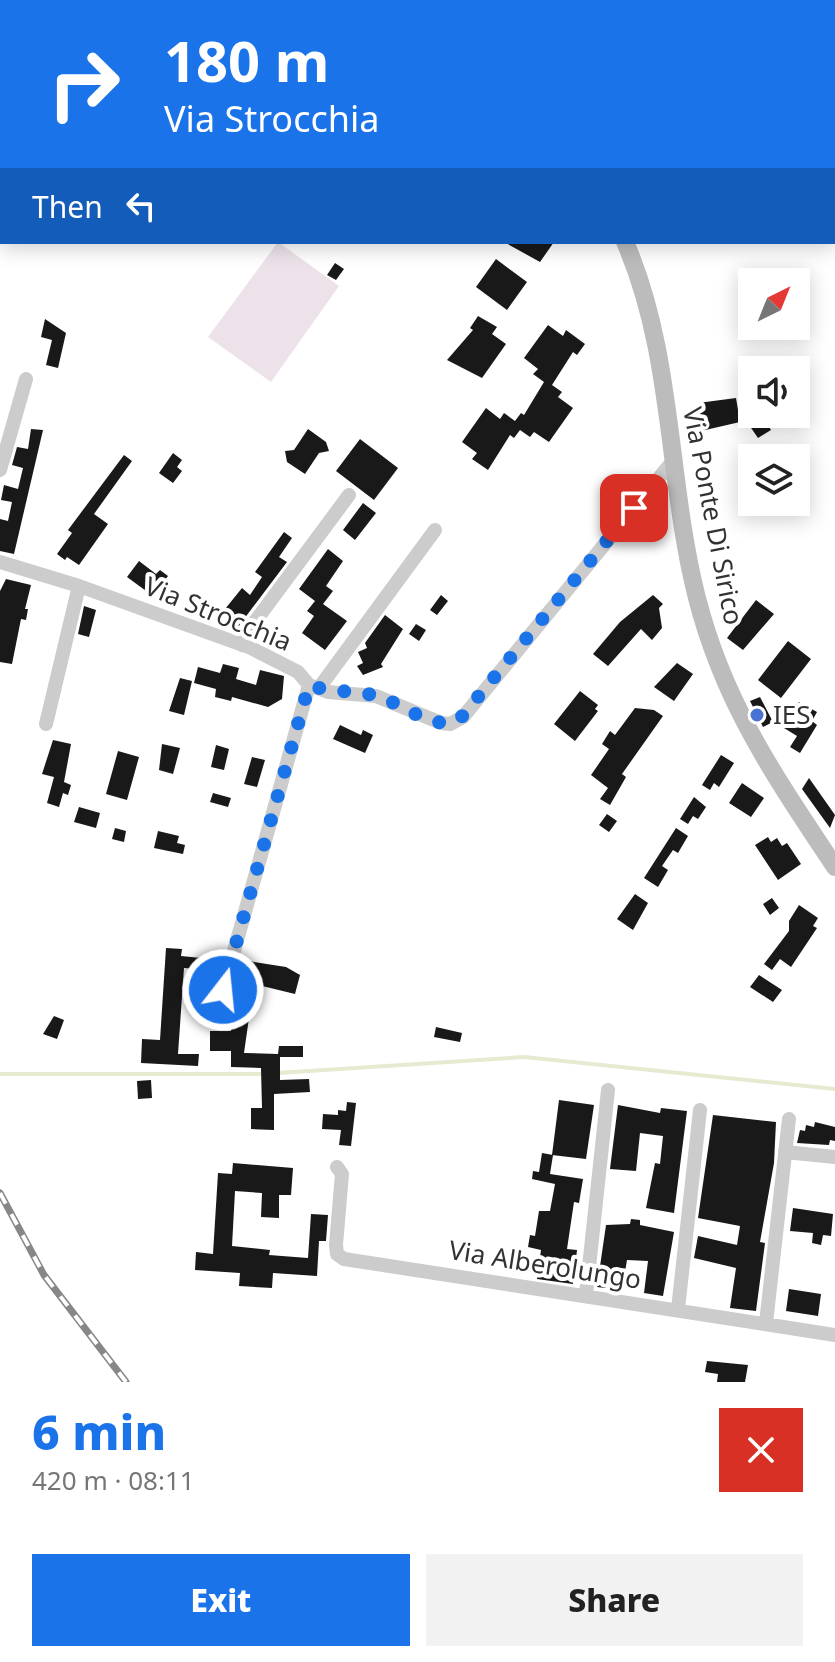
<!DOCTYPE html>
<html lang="en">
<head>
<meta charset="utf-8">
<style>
  :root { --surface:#fff; --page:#f2f2f2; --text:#222; --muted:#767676; --accent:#1a73e8 }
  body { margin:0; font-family:"Noto Sans",sans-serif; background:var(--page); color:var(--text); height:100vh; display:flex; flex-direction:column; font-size:30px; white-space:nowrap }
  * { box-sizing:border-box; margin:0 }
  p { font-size:26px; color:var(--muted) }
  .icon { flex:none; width:44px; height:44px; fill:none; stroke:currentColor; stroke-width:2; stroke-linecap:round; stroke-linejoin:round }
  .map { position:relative; height:1382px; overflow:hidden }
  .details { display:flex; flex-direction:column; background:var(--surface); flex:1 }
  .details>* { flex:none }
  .hud { position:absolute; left:0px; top:0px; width:836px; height:244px; box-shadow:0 4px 20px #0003; background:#1a73e8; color:#fff; overflow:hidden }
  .needle { width:52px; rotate:43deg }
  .buttons { position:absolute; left:738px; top:268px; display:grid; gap:16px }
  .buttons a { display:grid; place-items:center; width:72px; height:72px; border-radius:0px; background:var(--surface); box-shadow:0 4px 20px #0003; font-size:40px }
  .pin { position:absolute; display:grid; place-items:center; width:68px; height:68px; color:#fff; margin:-34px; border-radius:16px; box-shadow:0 4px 12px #0006 }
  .me { position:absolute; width:88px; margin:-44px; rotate:16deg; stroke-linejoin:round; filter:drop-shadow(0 0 6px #0008) }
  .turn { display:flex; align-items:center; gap:28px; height:168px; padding:0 32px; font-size:36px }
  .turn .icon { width:104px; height:104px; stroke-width:2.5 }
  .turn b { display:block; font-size:56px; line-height:68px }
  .then { display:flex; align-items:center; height:76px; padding:0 32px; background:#0003; gap:16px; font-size:30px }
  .round { display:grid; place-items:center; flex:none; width:84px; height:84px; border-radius:0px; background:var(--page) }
  .headline { display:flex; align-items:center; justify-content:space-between; height:136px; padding:0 32px }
  h1 { font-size:48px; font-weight:800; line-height:60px; color:var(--accent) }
  .cta { display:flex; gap:16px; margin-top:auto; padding:16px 32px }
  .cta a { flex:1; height:92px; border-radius:0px; background:var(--accent); color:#fff; font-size:32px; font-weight:800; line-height:92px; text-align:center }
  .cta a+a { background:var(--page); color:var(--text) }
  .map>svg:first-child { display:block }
  .green { fill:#ede2ea }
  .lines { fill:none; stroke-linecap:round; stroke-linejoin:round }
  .stream { stroke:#e6ead1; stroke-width:4 }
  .building { fill:#191919 }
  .street { stroke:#ccc; stroke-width:14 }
  .secondary { stroke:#bcbcbc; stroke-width:18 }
  .rail-casing { stroke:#878787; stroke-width:7 }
  .rail { stroke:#fff; stroke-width:4; stroke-dasharray:12; stroke-linecap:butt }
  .route { stroke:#1a73e8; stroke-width:14; stroke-dasharray:0 25.2 }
  .poi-dot { fill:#4972d3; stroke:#fff; stroke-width:3 }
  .labels { text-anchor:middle; stroke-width:8; stroke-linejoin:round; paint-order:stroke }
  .street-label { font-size:26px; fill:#323232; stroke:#fff }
  .poi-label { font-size:26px; fill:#323232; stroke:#fff; text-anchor:start }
</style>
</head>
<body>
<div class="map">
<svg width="835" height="1382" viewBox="0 0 835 1382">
  <rect width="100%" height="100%" fill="#fff"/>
  <path class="green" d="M278,242l61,44 -68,96 -63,-45z"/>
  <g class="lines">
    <path class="stream" d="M278,1073l246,-16 311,32
      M0,1074h266"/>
  </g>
  <path class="building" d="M504,242h50l-14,20z
    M496,259l31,23 -20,28 -31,-23z
    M335,263l9,6 -8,11 -9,-5z
    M478,316l19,11 -5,7 14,10 -24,34 -35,-18 26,-30 -3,-2z
    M45,319l21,14 -8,35 -12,-3 6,-25 -11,-3z
    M548,325l15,11 3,-6 19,14 -8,11 -4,-3 -21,33 10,7 -4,5 15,11 -24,34 -15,-10 -4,5 -10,-7 -6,8 -4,-3 -22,35 -16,-11 5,-6 -15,-11 24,-34 14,11 4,-6 11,8 6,-8 3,2 20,-33 -11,-8 5,-5 -14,-11z
    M736,398l4,24 -39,9 -3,-28z
    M761,414l10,16 -13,8 -11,-16z
    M31,429l12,1 -29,124 -14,-3v-32l8,2 4,-19 -11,-2 3,-15 14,4 5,-21 -11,-3 5,-18 11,2z
    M308,429l18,13 3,9 -10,2 -14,21 -18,-12 -2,-11 9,-1z
    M360,439l38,29 -24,32 -38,-29z
    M173,453l9,7 -5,7 5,4 -9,12 -14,-10z
    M124,455l8,6 -38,53 14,10 -29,41 -12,-8 -2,3 -8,-6 15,-21 -4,-3z
    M363,503l13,10 -21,27 -12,-10z
    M284,532l8,6 -13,19 8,5 -49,65 -17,-13 21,-26 8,7 12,-18 -7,-5z
    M328,549l15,12 -17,25 7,5 -10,13 24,17 -22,29 -23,-17 12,-17 -7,-5 8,-10 -16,-12z
    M139,561l17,13 4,-4 8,6 -15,20 -26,-19z
    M6,579l25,6 -6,24h3l-2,11 -5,-1 -9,45 -12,-2v-71z
    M441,595l7,6 -11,14 -7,-5z
    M653,595l10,9 -4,4 3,20 -10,12 -11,-11 -33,37 -15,-12 27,-32z
    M756,600l18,14 -31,36 -16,-12z
    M84,606l12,4 -7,27 -11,-3z
    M385,615l18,14 -22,35 2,3 -20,8 -6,-9 6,-3 -5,-11 9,-4 -2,-5z
    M416,624l10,6 -7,11 -10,-7z
    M788,641l23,18 -30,39 -23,-18z
    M677,663l16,11 -19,27 -20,-14z
    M223,664l16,4 -3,11 20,6 4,-15 24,6 -2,23 -14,8 -36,-10 -1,4 -16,-4 1,-8 -22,-6 4,-16 22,6z
    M180,678l12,3 -8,34 -15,-4z
    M580,691l18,14 -3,4 3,2 -23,30 -21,-17z
    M760,697l13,25 -10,5 -13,-26z
    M799,702l18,10 -5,9 5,4 -17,28 -10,-6 7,-11 -13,-8z
    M635,708l19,2 9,6 -41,58 4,3 -16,28 -10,-6 8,-11 -17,-13 18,-26 -7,-5 8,-13 5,4z
    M340,725l21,10 2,-5 10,5 -8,18 -32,-14z
    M53,740l18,4 -7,38 7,3 -3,10 -5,-2 -4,14 -12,-4 7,-26 -12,-3z
    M162,744l18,4 -7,26 -14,-4z
    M216,745l13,4 -5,21 -13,-3z
    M118,751l21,6 -12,43 -21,-6z
    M721,755l13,8 -15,24 -5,-4 -4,7 -8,-5z
    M252,757l13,3 -8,27 -13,-3z
    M809,778l26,37 -5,13 -28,-39z
    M742,783l22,15 -13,19 -22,-14z
    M213,793l18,5 -3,9 -18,-5z
    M694,797l12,10 -8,12 -5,-3 -5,8 -8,-5z
    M79,807l21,6 -4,15 -22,-6z
    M607,814l10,7 -8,11 -10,-7z
    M115,828l11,3 -2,11 -12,-3z
    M676,828l12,8 -10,17 -5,-3 -11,16 6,4 -10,17 -14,-9z
    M158,831l21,5 -2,7 8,2 -2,9 -29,-6z
    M768,837l3,5 6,-4 5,8 5,-3 14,21 -23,16 -23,-35z
    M635,894l13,9 -15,27 -16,-11z
    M772,898l7,10 -9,7 -7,-11z
    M799,905l19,13 -5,8 4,2 -26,39 -11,-8 -8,11 -8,-6 25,-33v-10z
    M166,948l16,1 -1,7 20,2 -2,11 -15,-1 -6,86h21l-1,12 -57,-3 1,-24 18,1z
    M242,960l44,7 14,8 -5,19 -45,-11 -4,20 5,1 -7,49 34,1 1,-8h24v11h-23v23l29,-1 1,13 -36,2v36l-23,-1v-21h11l-1,-40 -30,-1v-16h-21v-20h21l3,-17 -23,-4 2,-13 16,3z
    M759,975l23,15 -9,12 -23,-15z
    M54,1016l10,4 -7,19 -14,-5z
    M436,1027l26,6 -2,9 -26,-5z
    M151,1080l1,18 -14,1 -1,-18z
    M559,1100l35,5 -8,54 -34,-4z
    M347,1102l9,1 -5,43 -12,-1 2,-15 -19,-1 1,-15 15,1v-5l8,1z
    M618,1105l42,8 1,-5 26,3 -13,102 -28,-5 9,-45 5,1 3,-28 -23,-3 -4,38 -26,-2z
    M713,1115l63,7 -2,41 -14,79 5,1 -9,68 -26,-3 6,-40 -42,-10 4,-22 39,9 3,-19 -42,-8z
    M815,1122l20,5v14l-5,-1 -1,5 -32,-2 3,-13 5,1 1,-6 8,2z
    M542,1153l11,2 -3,19 33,5 -4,24 -5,-1 -7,47 10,1 -4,34 -36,-5 4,-29 -13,-3 2,-12 5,1 4,-25h11l5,-27 -23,-5 1,-8 6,1z
    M233,1163l60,5 -2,27h-12v23l-18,-1 1,-24 -27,-2 -3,55 38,4 -1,5 39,3 3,-44 17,1 -2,26h-7l-2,35 -44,-3 -1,15 -33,-2 1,-13 -45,-3 1,-18 17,2 5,-81 14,1z
    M793,1208l40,6 -2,22 -8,-1 -2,10 -9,-2 1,-10 -23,-2z
    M631,1219l9,1v5l34,7 -11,64 -19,-3 4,-32 -21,-1 -5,30 -25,-3 9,-62 24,-1z
    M789,1289l32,5 -3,22 -32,-5z
    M707,1361l41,4 -3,17h-28l1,-8 -13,-2z"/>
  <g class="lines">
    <path class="street" d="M0,470l26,-91
      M0,562l79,24 172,62 47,24 11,13 19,7 48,4 65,27 9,1 13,-7 209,-255
      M242,645l6,-14 101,-136
      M319,688l116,-158
      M46,724l33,-138
      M223,990l86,-305
      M785,1152l50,5
      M337,1167l5,7 -6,71 1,9 7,5 491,76
      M586,1295l22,-205
      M678,1309l22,-199
      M766,1323l23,-204"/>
    <path class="secondary" d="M449,0l2,2
      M625,242c49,112 42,239 72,356 27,106 79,180 138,269"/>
    <g class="rail-casing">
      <path id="rail" d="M0,1193l44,82 82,107"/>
    </g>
    <use href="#rail" class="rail"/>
  </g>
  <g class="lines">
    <path class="route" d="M223,990l86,-305c23,8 45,5 68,11 25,7 56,36 82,24l175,-212"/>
  </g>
  <circle class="poi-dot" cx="757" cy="715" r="8"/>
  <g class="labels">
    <g class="street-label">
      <text transform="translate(713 516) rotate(79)" y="9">Via Ponte Di Sirico</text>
      <text transform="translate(218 614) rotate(22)" y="9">Via Strocchia</text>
      <text transform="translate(545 1265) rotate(9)" y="9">Via Alberolungo</text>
    </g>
    <g class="poi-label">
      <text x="773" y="724">IES</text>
    </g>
  </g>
</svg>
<div class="buttons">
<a><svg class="needle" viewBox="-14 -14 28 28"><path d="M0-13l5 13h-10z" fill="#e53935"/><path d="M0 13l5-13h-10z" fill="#767676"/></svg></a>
<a><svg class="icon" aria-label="sound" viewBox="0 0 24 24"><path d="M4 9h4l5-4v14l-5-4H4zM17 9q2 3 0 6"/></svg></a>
<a><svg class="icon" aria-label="layers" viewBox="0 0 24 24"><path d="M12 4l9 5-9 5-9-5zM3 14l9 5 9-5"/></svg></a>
</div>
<div class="pin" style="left:634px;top:508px;background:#d93025"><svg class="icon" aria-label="arrive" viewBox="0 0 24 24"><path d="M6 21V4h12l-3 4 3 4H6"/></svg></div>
<svg class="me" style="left:223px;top:990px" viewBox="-20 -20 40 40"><circle r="17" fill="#1a73e8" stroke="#fff" stroke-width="3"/><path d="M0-11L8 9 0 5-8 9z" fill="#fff"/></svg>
<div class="hud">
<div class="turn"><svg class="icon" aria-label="right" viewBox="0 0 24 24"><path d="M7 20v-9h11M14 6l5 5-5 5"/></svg><div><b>180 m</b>Via Strocchia</div></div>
<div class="then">Then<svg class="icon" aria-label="left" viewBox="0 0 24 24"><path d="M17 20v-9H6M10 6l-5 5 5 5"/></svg></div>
</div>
</div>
<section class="details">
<div class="headline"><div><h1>6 min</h1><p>420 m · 08:11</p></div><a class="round" style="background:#d93025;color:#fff"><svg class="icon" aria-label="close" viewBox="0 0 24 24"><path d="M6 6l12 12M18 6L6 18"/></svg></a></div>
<div class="cta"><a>Exit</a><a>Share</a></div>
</section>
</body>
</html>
